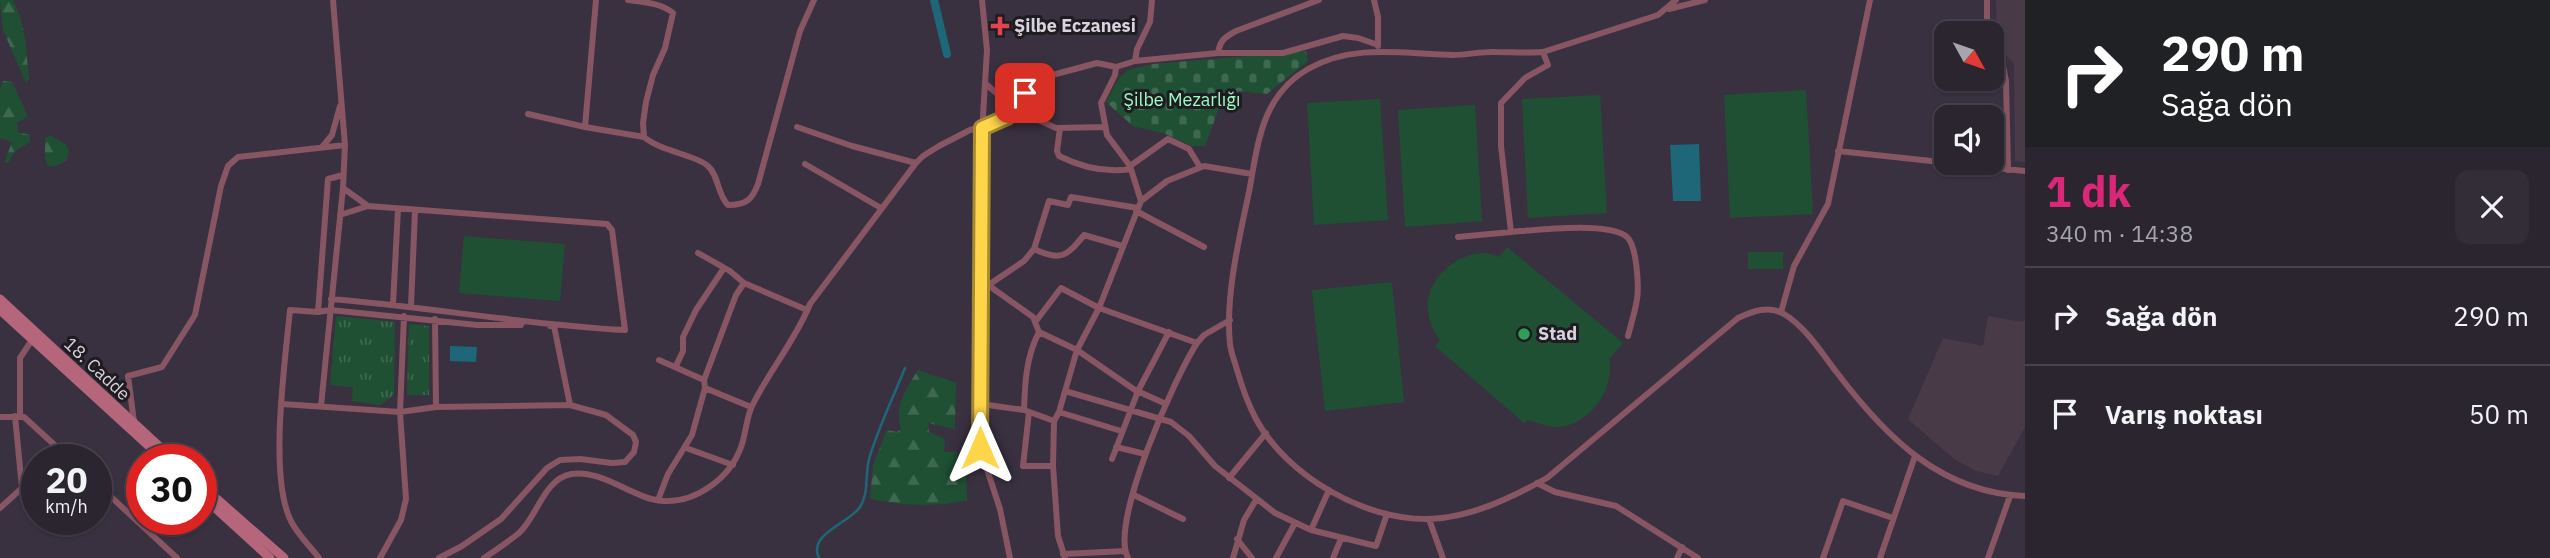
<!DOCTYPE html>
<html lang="tr">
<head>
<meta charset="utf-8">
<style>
  :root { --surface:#2b2530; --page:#332d38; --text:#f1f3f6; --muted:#a6a5ab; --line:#47424c; --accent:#db2777 }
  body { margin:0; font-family:"IBM Plex Sans",sans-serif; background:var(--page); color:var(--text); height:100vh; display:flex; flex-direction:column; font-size:26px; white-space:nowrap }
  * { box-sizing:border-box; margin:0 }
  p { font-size:23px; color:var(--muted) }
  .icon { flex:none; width:38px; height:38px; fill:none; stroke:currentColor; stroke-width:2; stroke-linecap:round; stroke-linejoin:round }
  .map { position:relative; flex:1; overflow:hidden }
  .panel { display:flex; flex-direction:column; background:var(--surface); width:525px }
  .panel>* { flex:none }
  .top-card { background:#202124; color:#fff; overflow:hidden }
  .needle { width:46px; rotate:130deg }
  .fabs { position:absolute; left:1934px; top:21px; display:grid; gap:14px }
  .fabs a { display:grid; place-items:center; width:70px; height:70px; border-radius:14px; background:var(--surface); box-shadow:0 2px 5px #0004,0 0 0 2px var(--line); font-size:35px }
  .speed { position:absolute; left:21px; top:444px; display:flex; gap:14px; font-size:35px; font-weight:700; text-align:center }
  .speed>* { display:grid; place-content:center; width:91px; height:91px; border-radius:50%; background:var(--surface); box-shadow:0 2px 5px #0004,0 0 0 2px var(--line); line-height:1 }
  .speed small { font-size:18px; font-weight:400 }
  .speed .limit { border:10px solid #d22; background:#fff; color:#111 }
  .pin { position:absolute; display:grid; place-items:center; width:60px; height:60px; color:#fff; margin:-30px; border-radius:14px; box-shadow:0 4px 10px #0006 }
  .me { position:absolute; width:77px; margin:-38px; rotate:0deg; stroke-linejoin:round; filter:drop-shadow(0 0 5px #0008) }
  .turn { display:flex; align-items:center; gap:24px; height:147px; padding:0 21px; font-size:32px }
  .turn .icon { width:91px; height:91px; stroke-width:2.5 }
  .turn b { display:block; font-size:49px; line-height:60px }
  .round { display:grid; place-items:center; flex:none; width:74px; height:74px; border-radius:14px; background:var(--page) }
  .head { display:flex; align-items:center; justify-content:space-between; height:119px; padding:0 21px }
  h1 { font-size:42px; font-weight:700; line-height:52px; color:var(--accent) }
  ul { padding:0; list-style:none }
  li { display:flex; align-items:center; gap:21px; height:98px; padding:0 21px; border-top:2px solid var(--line) }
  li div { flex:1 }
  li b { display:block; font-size:26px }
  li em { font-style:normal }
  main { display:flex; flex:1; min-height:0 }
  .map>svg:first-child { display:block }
  .education { fill:#493a47 }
  .grass { fill:url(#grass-tufts) }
  .forest { fill:url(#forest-firs) }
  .cemetery { fill:url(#cemetery-stones) }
  .pitch { fill:#1f5034 }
  .water { fill:#1e6778 }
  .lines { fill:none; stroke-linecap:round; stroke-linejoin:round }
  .stream { stroke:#1e6778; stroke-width:2.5 }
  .canal { stroke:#1e6778; stroke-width:8 }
  .street { stroke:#885562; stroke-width:6 }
  .secondary { stroke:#b5667b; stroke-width:9 }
  .route-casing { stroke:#a68a30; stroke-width:18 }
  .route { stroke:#ffd54a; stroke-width:12 }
  .health-dot { fill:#e0444e; stroke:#1e1b21; stroke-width:2.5 }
  .leisure-dot { fill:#2e9e5b; stroke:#1e1b21; stroke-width:2.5 }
  .labels { text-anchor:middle; stroke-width:6; stroke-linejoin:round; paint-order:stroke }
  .poi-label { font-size:18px; font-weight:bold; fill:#d8d3dc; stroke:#1e1b21; text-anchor:start }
  .park-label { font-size:18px; fill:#9cfcc1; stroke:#1e1b21 }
  .street-label { font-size:18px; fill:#d8d3dc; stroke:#1e1b21 }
</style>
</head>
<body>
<main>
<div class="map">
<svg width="2025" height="558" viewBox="0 0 2025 558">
  <defs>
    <pattern id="grass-tufts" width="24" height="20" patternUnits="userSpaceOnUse" patternTransform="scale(1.75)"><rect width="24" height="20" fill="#1f5034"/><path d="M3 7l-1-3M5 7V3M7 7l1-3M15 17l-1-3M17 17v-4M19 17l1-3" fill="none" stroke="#3f6851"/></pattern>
    <pattern id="forest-firs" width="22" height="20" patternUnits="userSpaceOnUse" patternTransform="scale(1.75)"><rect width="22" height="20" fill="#1f5034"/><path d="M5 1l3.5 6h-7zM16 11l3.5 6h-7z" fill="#3f6851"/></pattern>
    <pattern id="cemetery-stones" width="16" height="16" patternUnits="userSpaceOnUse" patternTransform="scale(1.75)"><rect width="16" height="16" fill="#1f5034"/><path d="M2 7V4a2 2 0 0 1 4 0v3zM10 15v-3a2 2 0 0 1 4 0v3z" fill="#3f6851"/></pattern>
  </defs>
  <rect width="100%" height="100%" fill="#393140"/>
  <path class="education" d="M1996,0h29v162l-10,-1 -1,-97 -17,-18z
    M1988,316l35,6 2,-4v109l-27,49 -22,-5 -22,-12 -46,-40 35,-81 40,8z"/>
  <path class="grass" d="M336,316l59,6 -1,73 -14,10 -28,-4 1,-14 -23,-2z
    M409,324l20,2v69h-22z"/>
  <path class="forest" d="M0,0h13l7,17 5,21 4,41 -3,4 -23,-53z
    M3,81l9,1 16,34 -11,7 1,9 12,3v7l-15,9 -7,12h-4l8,-21 -12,-4v-49z
    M51,136l14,8 4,7 -3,10 -10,5h-8l-3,-7v-21z
    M918,370l38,13 -1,46 -27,-6 1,9 16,7 -1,13h13l1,20 8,2 1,26c-34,8 -63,5 -97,-1l3,-34 14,-35 10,2 4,-3c-7,-23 5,-40 17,-59z"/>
  <path class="cemetery" d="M1306,51l2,10 -41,33 -28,-3 -16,7 -18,48h-13l-29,-13 -30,-7 -27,-24 13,-24 9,-8 25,-6z"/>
  <path class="pitch" d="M1806,90l7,124 -83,4 -6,-123z
    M1600,95l7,118 -79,5 -6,-119z
    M1380,99l8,121 -74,5 -7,-122z
    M1475,105l7,116 -77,6 -7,-117z
    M464,236l101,8 -5,57 -101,-8z
    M1507,247l116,96 -14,16c6,31 -20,67 -53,68 -9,0 -20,-5 -28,-7l-4,3 -89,-77 5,-5c-6,-10 -11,-19 -12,-30 -4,-29 27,-58 55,-58 5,0 11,2 16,4z
    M1748,252h35v17h-35z
    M1392,282l12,120 -79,9 -13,-121z"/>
  <path class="water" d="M1699,144l2,57h-28l-3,-56z
    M450,346l27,1 -1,15 -26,-1z"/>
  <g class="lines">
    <path class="stream" d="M819,558c-12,-24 32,-36 41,-51 9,-14 5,-33 9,-48 9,-31 24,-61 36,-91"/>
    <path class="canal" d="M934,0l13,54"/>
    <path class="street" d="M982,0l5,50 -6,99 -1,299 20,61 10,49
      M1374,0l4,17v29
      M1669,9l36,-9
      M1987,33v-33
      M1992,50l11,16 3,15 2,89
      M1543,52c-16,1 -31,0 -47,0 -14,-1 -28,3 -43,3 -49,-1 -100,-12 -145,14 -47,27 -50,75 -59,123 -10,47 -24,105 -19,152 1,9 5,18 7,26 5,17 11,34 19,49 31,57 108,101 172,100 42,-1 83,-21 119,-41l191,-160c15,-7 31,-13 46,-4 22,13 39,41 54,60 48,63 103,119 187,122
      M1218,53c2,-13 7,-16 18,-22l83,-31
      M1135,61l2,-12 13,-27 2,-22
      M1116,67l19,-6 83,-8h65l60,-17 15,2 20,7
      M985,83l29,26 42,19 49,-1
      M528,114l57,13 59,10 -1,-14 3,-21 7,-27 12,-27 8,-35c-12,-10 -30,-11 -45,-13
      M585,127l11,-127
      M797,127l55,19 64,17
      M1060,128l-3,23 2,5c22,11 47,17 72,13
      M644,137c18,15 52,18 64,29 11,10 9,28 20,39 18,0 24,-5 30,-21l42,-153 14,-31
      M322,147l10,-12 8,-29
      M1838,151l187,20
      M805,164l76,44
      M1130,166l38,-27 21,10 11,18
      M1136,211l68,36
      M340,215l28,-9
      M1458,237l53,-5
      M1034,249c27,13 33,7 50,-14l38,11
      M698,253l32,18 14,12 63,27
      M988,285l45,32 6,15c-13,25 -14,50 -15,78
      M981,290l43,-29 10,-12 15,-48 19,4 3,-8 67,11
      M331,299c99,8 196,26 294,31l-13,-100 -5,-6 -239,-18 -25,-18 2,-43 -12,-145
      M393,304l5,-95
      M411,306l4,-95
      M318,312l10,-133 15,-4
      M1781,312l13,-46 34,-62 42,-204
      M435,319l1,88
      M1036,321l25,-33 38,20 98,35
      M550,326h4l16,79
      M1039,332l38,18 58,40 31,14
      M1628,336c3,-12 7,-24 9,-37 2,-12 0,-53 -10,-62 -18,-16 -91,-7 -116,-5l-10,-86v-43l24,-25 23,-13 -5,-13 115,-37 18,-15
      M659,360l45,20
      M676,366l7,-15v-14l13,-27 28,-42
      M705,388l46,19
      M1065,391l106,31 18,14 26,30 60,47 36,17 65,16 11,-32
      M282,404l118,8 36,-5 134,-2 36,10 27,20 3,7 -2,10 -9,10 -13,1 -32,-4 -20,1 -13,8 -46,51 -39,27 -23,12
      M981,404l43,6 30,11
      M321,406l22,-218
      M1029,412l-6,54h30
      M1059,412l62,19
      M0,417h24l47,43
      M20,417v-59l12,-18
      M134,422l-6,-46 34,-9 33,-52 26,-129 7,-20 10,-9 107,-12
      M1116,447l29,7
      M686,448l47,17
      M1112,459l26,-68 31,-59
      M1229,478l37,-45
      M96,483l81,75
      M1537,483l18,9 61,14 82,52
      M1134,495l49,24
      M658,500l10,-26 24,-39 13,-47 -1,-8 32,-85 8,-12
      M0,508l22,-20 -7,-72
      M1429,519l14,39
      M1311,530l18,-40
      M1237,539l15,19
      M1063,554l62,-3
      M319,558c-9,-12 -23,-25 -29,-39 -21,-46 -5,-156 0,-209l28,2 12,-2 147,15h44
      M380,558l21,-38 5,-21 -6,-87 4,-96
      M484,558c12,-8 24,-16 35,-25 18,-16 25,-54 52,-59 32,-5 62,25 92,27 33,2 67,-23 78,-54 5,-13 5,-28 11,-41 17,-35 43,-65 58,-102l106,-141 7,-7 16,-10 31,-16 31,-9 6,-4 27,-34 11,-6 52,-14 19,4 -1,8 -14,28 6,32 23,31 11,35
      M1065,558l-7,-22 -5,-70 1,-45 5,-9 18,-62 22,-42 42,-107 26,-20 37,-15 48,8
      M1128,558c-19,-35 47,-181 69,-215l7,-8 26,-15
      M1233,558l11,-38 12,-20
      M1276,558l19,-35
      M1333,558l8,-19
      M1677,558l5,-11
      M1823,558l20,-57 50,17
      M1880,558l35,-102
      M1988,558l22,-62"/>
    <path class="secondary" d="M0,299l174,161
      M0,310l164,150
      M201,485l83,73
      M201,495l69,63"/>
  </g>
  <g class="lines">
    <g class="route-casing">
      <path id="route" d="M980,448l2,-320 25,-11 18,-24"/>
    </g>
    <use href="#route" class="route"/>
  </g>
  <path class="health-dot" d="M996.5 15.5h7v7h7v7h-7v7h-7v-7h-7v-7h7z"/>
  <circle class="leisure-dot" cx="1524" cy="334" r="7"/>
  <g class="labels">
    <g class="poi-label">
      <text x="1014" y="32">Şilbe Eczanesi</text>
      <text x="1538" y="340">Stad</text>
    </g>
    <g class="park-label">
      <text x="1182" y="106">Şilbe Mezarlığı</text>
    </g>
    <g class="street-label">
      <text transform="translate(97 369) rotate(43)" y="6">18. Cadde</text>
    </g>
  </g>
</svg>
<div class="fabs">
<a><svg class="needle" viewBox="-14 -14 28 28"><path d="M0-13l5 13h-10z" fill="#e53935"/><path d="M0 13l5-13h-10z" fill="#a6a5ab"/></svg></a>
<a><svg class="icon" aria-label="sound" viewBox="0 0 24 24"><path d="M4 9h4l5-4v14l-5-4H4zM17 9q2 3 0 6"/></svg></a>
</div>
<div class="speed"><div>20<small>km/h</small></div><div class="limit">30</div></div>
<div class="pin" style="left:1025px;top:93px;background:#d93025"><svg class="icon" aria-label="arrive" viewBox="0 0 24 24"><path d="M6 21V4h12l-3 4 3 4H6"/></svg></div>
<svg class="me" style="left:980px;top:448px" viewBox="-20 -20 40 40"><path d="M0-17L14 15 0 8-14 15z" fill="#ffd54a" stroke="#fff" stroke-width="4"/></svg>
</div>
<section class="panel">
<div class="top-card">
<div class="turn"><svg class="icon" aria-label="right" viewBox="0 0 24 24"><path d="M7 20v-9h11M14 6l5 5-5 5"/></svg><div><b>290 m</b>Sağa dön</div></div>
</div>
<div class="head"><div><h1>1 dk</h1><p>340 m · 14:38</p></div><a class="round"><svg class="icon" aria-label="close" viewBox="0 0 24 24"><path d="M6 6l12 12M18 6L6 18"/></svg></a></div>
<ul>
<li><svg class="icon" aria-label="right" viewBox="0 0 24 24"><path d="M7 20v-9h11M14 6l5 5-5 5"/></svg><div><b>Sağa dön</b></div><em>290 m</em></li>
<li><svg class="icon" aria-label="arrive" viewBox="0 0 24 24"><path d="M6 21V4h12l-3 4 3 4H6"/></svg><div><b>Varış noktası</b></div><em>50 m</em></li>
</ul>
</section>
</main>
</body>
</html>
